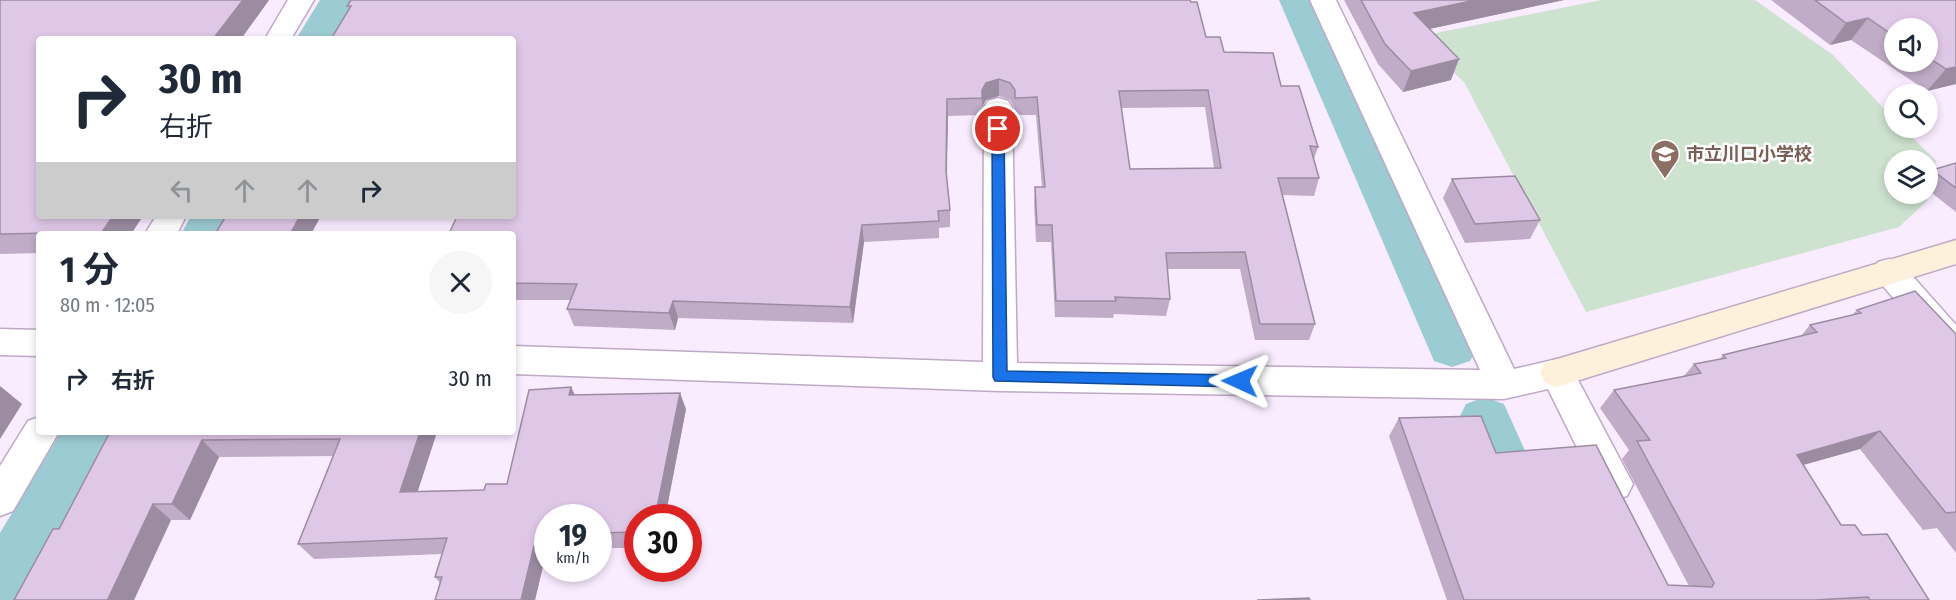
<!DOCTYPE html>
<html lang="ja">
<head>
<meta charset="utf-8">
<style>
  :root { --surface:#fff; --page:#f6f6f7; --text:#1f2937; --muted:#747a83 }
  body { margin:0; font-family:"Fira Sans Condensed","Noto Sans JP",sans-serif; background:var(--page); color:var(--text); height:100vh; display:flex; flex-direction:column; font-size:22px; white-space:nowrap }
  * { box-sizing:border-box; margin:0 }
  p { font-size:20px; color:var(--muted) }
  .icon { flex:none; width:33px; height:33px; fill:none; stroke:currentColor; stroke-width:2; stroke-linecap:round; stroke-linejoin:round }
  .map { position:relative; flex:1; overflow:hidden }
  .drawer { position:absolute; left:36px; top:231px; width:480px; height:204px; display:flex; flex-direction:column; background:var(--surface); border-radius:6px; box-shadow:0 3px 9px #0003 }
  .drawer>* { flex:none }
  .banner { position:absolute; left:36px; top:36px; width:480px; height:183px; border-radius:6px; box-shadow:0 3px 9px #0003; background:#fff; color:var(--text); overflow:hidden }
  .buttons { position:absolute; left:1884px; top:18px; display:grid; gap:12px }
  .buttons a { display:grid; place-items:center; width:54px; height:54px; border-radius:50%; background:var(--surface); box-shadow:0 3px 9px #0003; font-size:30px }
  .speed { position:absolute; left:534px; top:504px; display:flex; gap:12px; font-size:30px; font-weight:700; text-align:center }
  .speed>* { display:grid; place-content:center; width:78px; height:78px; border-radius:50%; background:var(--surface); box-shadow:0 3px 9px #0003; line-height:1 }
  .speed small { font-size:15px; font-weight:400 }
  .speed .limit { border:9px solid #d22; background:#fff; color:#111 }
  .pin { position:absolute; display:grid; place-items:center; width:51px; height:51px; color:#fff; margin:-26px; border:3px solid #fff; border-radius:50%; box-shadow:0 2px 6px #0007 }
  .me { position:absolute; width:66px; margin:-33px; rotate:271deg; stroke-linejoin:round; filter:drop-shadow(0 0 4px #0008) }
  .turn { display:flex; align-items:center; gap:21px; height:126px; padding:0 24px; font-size:27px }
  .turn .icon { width:78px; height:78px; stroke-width:2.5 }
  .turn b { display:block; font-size:42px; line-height:51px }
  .lanes { display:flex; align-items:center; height:57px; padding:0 24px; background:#0003; justify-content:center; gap:30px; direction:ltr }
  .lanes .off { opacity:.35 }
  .round { display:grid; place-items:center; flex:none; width:63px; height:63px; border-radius:32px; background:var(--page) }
  .summary { display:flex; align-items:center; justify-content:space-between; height:102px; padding:0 24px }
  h1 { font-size:36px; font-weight:700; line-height:45px }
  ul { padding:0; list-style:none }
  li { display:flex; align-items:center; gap:18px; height:90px; padding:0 24px }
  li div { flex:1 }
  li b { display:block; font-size:22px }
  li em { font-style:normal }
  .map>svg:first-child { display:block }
  .green { fill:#cde2cf }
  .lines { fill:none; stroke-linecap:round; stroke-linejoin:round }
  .canal { fill:#9bcbd3; fill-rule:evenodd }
  .street-casing { stroke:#bfa9c7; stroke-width:3 }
  .secondary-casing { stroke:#bfa9c7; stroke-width:3 }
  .street { fill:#fff; fill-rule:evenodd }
  .secondary { fill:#fdf1dc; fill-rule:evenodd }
  .wall { fill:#c0acc7; fill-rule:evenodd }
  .shaded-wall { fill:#9c8ca2 }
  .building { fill:#dfc8e7; stroke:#9c8ca2; stroke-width:1.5; fill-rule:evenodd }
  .route { fill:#1a73e8; stroke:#114b97; stroke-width:1.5 }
  .labels { text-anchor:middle; stroke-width:5; stroke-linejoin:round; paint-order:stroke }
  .education-label { font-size:18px; font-weight:bold; fill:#785e54; stroke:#fefefe; text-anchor:start }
</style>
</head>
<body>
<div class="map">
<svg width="1956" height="600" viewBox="0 0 1956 600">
  <rect width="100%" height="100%" fill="#f9ecff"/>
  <path class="green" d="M1601,0h154l78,55 61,64v9h9l34,34 -9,3v-5h-34v34h25l9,6 -29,27 -313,85 -122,-230 -48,-45z"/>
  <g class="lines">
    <path class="canal" d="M320,0h38l-22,39h-40z
      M1279,0h38l161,347 -8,14 -18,6 -18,-6z
      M191,216h46l-10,18h-46z
      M1485,397l19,7 88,196h-60l-74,-180 8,-16z
      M61,432h56l-91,168h-26v-67z"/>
    <g class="street-casing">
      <path id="street" d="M288,0h26l-23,39h-26z
        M1310,0h26l178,369 43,-10 12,4 64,121 -6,12 -13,4 -13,-4 -53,-107 -44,10 -504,-8 -487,-17v-28l470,16 1,-255 4,-6 10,-3 10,3 4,6 5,256 463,7z
        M156,216h30l-9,18h-32z
        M1889,259l11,3 56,63v37l-12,-4 -66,-78 -5,-9 5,-9z
        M0,329l39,1v26l-39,-1z
        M39,417v15h20l-46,79 -13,5v-50l28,-45z"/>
    </g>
    <g class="secondary-casing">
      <path id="secondary" d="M1956,240v24l-399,123 -12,-4 -5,-10 5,-10 12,-4z"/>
    </g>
    <use href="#street" class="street"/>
    <use href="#secondary" class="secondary"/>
  </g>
  <path class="wall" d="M0,0h269l-28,39h-202v177h104l-12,18h-92v19l-39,1z
    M1344,0h220l-135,29 22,51 -48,12 -25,-28z
    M1771,0h185v84l-29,7 -76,-51 -21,5zM1894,28h34v34h-34z
    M347,6l859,31 18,15 57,34 37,61 -4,12 5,19 -5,18 -31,-1 32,129 -6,16h-54l-15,-71h-73l3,30 -4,17 -52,-2 -1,4 -58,-1 -4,-75h-15l-2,-38 1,-17h7l-6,-72h-22v-8l-4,-7 -11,-4 -13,4 -4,7v8l-34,1 -1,61 3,33v17l-11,1v10l-75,4 -11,81 -175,-5 -3,12 -101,-4 -7,-17 3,-9h-57v-261l-164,-30zM1205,107l9,61 -84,1 -9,-61z
    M1956,163v49l-28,-22v-15l4,-5z
    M1452,179l88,41 -10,19 -65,4 -22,-45z
    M1857,310l99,24v219l-19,-25 -14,2 -63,-81 -57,16 38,60 21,10 67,65h-482l-58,-164 10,-18 97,35 172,132 21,1 -67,-127 7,-9 -29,-42 14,-18 70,-14 10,-12 25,-4 4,-5 78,-19 9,-11 42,-10z
    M571,387l4,8 111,14 -21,109h-27v30h-40v-30h-50v43l-4,1 -9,38h-100l5,-17 -5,-6 7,-23 -128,5 -16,-15 35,-88 -114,1 -29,63h-19l-37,80h-120l45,-71 51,-97h327l-19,59 66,-1 23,-6z"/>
  <path class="shaded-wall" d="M243,0h26l-28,39h-28z
    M1476,0h88l-158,34 8,-21z
    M1868,18l-17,22 -21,5 16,-22z
    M1459,59l-8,21 -48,12 8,-21z
    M1956,67v17l-29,7 19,-22z
    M999,79v17l-13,4 -4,7v-17l4,-7z
    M947,99l1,17 -2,72v-17z
    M113,216h30l-12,18h-28l-1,-2z
    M300,216h21l-10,18h-21z
    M862,225l2,17 -11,81 -3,-16z
    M673,301l5,17 -3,12 -6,-17z
    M0,386l22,18 -22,35z
    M571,387l8,17 -10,-9z
    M680,393l6,16 -21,109h-10z
    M1880,431l-20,18 -82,23 19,-17z
    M420,432h17l-25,76 -12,-16z
    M202,440l17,17 -29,63 -18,-16z
    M153,504l18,16 -37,80h-25l-1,-1z
    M534,546l10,16 -9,38h-14z"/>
  <path class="building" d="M0,0h243l-30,39h-174v177h74l-11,16 -102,2z
    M351,0h839l1,2h6l9,35h14l4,15 49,1 8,33h18l19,61 -8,-1 9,32h-41l37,146h-55l-15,-72 -79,1 4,46 -55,-2 1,4h-60l-4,-76h-15l-2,-38h10l-8,-90 -22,1v-8l-5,-7 -11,-4 -13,4 -4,7v8l-35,1 -1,72 4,39 -12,1 1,10 -77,4 -12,82 -177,-6 -4,12 -102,-4 10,-25 -64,-1v-49h-64l8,-18h56v-177h-182l20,-33h-4zM1208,90l13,78 -91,1 -11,-78z
    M1361,0h115l-62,13 45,46 -48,12 -26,-27z
    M1815,0h141v67l-10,2 -18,-12v-29h-34v8l-26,-18 -22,5z
    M1956,163v25l-24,-18z
    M1515,176l25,44 -65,4 -23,-45z
    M226,216h74l-10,18h-75z
    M1915,291l41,43v178l-10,1 -66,-82 -83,24 44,70h14l7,10 25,-1 42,66h-59l-2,-3 -54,3h-350l-65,-182 82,-2 15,37 100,-8 72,140 44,2 2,-4 -77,-142 13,-1 -36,-50 87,-17 -7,-9 32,-6 -3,-3 94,-23 -7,-7 51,-12 -4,-3z
    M571,387l-2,8 111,-2 -25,125h-17v14l-40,1v-15h-50v28h-14l-13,54h-86l7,-23h-7l12,-39 -149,6 42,-105 -138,1 -30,64h-19l-45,95h3v1h-97l39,-71h6l51,-97h310l-20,60 84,-2 2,-6h21l22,-94z
    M1309,598l1,2h-53z"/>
  <path class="route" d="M998,126l6,3 3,242 233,4 5,2 2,4 -2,4 -5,2 -245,-6 -2,-4 -1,-248z"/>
  <defs>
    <g id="school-pin" transform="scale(1.5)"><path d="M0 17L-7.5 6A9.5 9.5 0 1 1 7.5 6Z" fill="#8d6e63" stroke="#fefefe"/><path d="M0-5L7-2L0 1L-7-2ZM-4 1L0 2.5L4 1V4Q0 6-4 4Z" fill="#fff"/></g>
  </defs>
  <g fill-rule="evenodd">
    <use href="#school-pin" x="1665" y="154"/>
  </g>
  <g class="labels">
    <g class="education-label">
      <text x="1686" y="160">市立川口小学校</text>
    </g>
  </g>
</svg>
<div class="buttons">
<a><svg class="icon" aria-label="sound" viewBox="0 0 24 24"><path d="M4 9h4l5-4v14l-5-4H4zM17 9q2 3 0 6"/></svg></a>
<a><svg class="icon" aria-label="search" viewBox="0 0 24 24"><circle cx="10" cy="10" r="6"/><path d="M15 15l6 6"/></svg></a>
<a><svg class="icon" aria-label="layers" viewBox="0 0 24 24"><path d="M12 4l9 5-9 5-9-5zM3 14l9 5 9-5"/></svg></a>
</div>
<div class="speed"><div>19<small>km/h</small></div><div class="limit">30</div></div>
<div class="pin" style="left:998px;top:129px;background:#d93025"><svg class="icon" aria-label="arrive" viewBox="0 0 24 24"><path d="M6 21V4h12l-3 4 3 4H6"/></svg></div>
<svg class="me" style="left:1240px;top:381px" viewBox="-20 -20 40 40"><path d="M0-17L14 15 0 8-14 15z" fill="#1a73e8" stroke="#fff" stroke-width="4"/></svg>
<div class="banner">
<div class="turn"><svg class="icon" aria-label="right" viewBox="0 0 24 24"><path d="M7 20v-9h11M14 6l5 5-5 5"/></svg><div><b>30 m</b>右折</div></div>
<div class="lanes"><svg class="icon off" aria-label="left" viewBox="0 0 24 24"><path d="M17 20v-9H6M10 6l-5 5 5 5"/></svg><svg class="icon off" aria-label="ahead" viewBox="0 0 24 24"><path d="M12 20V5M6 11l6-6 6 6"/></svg><svg class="icon off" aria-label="ahead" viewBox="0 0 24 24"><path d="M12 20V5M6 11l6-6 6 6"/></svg><svg class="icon" aria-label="right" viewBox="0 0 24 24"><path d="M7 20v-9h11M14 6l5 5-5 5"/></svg></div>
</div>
<section class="drawer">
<div class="summary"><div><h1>1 分</h1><p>80 m · 12:05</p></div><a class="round"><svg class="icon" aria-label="close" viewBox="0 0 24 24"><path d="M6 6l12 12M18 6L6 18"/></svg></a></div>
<ul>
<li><svg class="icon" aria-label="right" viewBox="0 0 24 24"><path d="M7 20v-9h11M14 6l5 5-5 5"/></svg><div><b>右折</b></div><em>30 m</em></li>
</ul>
</section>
</div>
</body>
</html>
